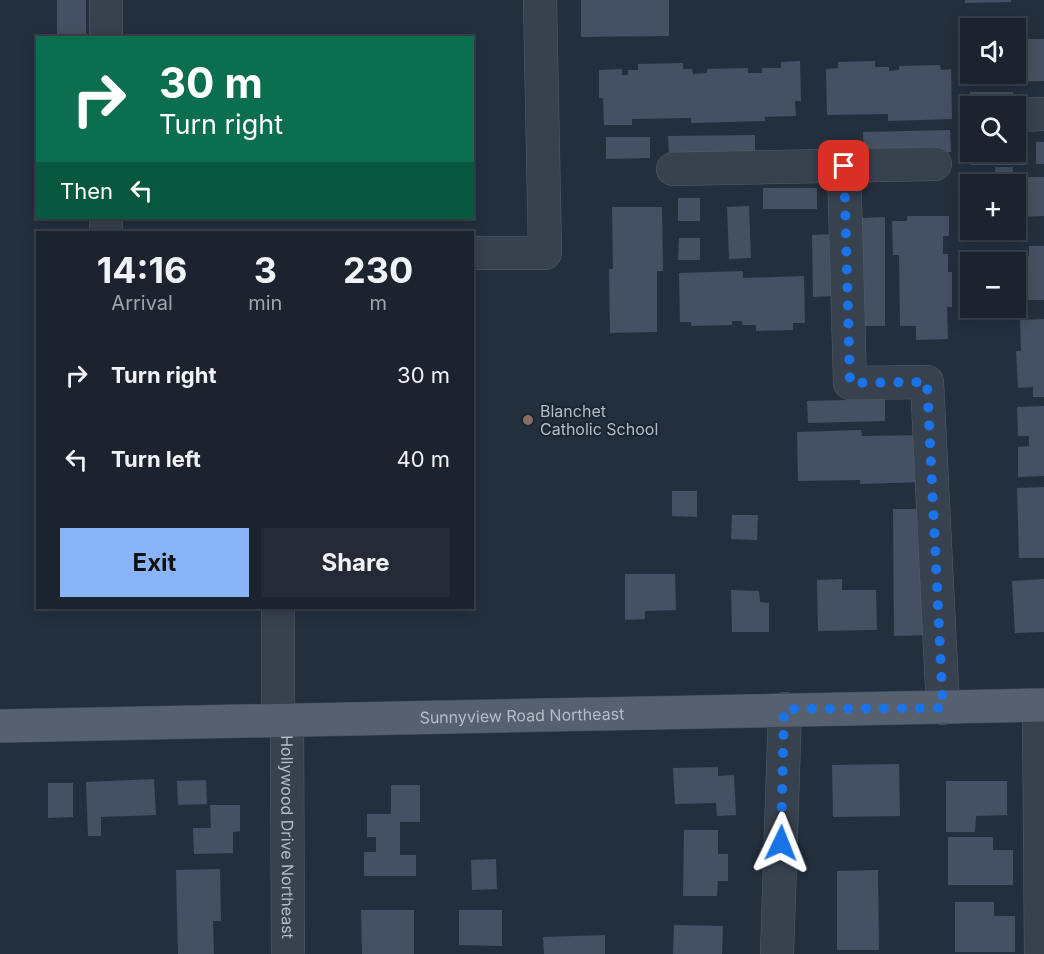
<!DOCTYPE html>
<html lang="en">
<head>
<meta charset="utf-8">
<style>
  :root { --surface:#1b232e; --page:#242b36; --text:#f1f3f6; --muted:#a0a4aa; --line:#39404a; --accent:#8ab4f8 }
  body { margin:0; font-family:Inter,sans-serif; background:var(--page); color:var(--text); height:100vh; display:flex; flex-direction:column; font-size:22px; white-space:nowrap }
  * { box-sizing:border-box; margin:0 }
  p { font-size:20px; color:var(--muted) }
  .icon { flex:none; width:33px; height:33px; fill:none; stroke:currentColor; stroke-width:2; stroke-linecap:round; stroke-linejoin:round }
  .map { position:relative; flex:1; overflow:hidden }
  .side { position:absolute; left:36px; top:231px; width:438px; height:378px; display:flex; flex-direction:column; background:var(--surface); border-radius:0px; box-shadow:0 3px 15px #0003,0 0 0 2px var(--line) }
  .side>* { flex:none }
  .hud { position:absolute; left:36px; top:36px; width:438px; height:183px; border-radius:0px; box-shadow:0 3px 15px #0003,0 0 0 2px var(--line); background:#0b6e4f; color:#fff; overflow:hidden }
  .buttons { position:absolute; left:960px; top:18px; display:grid; gap:12px }
  .buttons a { display:grid; place-items:center; width:66px; height:66px; border-radius:0px; background:var(--surface); box-shadow:0 3px 15px #0003,0 0 0 2px var(--line); font-size:30px }
  .pin { position:absolute; display:grid; place-items:center; width:51px; height:51px; color:#fff; margin:-26px; border-radius:12px; box-shadow:0 3px 9px #0006 }
  .me { position:absolute; width:66px; margin:-33px; rotate:2deg; stroke-linejoin:round; filter:drop-shadow(0 0 4px #0008) }
  .turn { display:flex; align-items:center; gap:21px; height:126px; padding:0 24px; font-size:27px }
  .turn .icon { width:78px; height:78px; stroke-width:2.5 }
  .turn b { display:block; font-size:42px; line-height:51px }
  .then { display:flex; align-items:center; height:57px; padding:0 24px; background:#0003; gap:12px; font-size:22px }
  .eta { display:flex; justify-content:space-evenly; align-items:center; height:102px; text-align:center }
  .eta b { font-size:36px; font-weight:700; line-height:42px }
  .primary-button { display:flex; gap:12px; margin-top:auto; padding:12px 24px }
  .primary-button a { flex:1; height:69px; border-radius:0px; background:var(--accent); color:#111; font-size:24px; font-weight:700; line-height:69px; text-align:center }
  .primary-button a+a { background:var(--page); color:var(--text) }
  ul { padding:0; list-style:none }
  li { display:flex; align-items:center; gap:18px; height:84px; padding:0 24px }
  li div { flex:1 }
  li b { display:block; font-size:22px }
  li em { font-style:normal }
  .map>svg:first-child { display:block }
  .building { fill:#455162 }
  .lines { fill:none; stroke-linecap:round; stroke-linejoin:round }
  .minor-casing { stroke:#565f6c; stroke-width:34 }
  .major-casing { stroke:#414a57; stroke-width:34 }
  .minor { stroke:#38414e; stroke-width:33 }
  .major { stroke:#56606e; stroke-width:33 }
  .route { stroke:#1a73e8; stroke-width:10; stroke-dasharray:0 18 }
  .education-dot { fill:#8d6e63; stroke:#1d2633; stroke-width:2 }
  .labels { text-anchor:middle; stroke-width:4.5; stroke-linejoin:round; paint-order:stroke }
  .poi-label { font-size:16px; fill:#b4bcc9; stroke:#1d2633; text-anchor:start }
  .street-label { font-size:16px; fill:#b4bcc9; stroke:#1d2633 }
</style>
</head>
<body>
<div class="map">
<svg width="1044" height="954" viewBox="0 0 1044 954">
  <rect width="100%" height="100%" fill="#242f3e"/>
  <path class="building" d="M57,0h29v38h-29z
    M581,0h88v36l-88,1z
    M965,0h46v2l-46,1z
    M1016,39h28v42l-77,2 -1,-42h4v33h46z
    M800,61l1,40h-6l1,15 -31,1v4l-74,2v-5l-59,1v6h-28l-1,-27h-4v-28l23,-1v6h6v-5h10v-6l45,-1v6h9l1,5 14,-1v-4l41,-1v5h14v-5h19v-6z
    M875,61v6h14v4l10,-1v-4l41,-1 1,5 10,-1 1,50 -64,2v-7l-61,1 -1,-46 12,-1v-6z
    M970,92h43v14h-43z
    M950,130l1,22 -87,3 -1,-23z
    M755,135v22l-86,1 -1,-22z
    M606,137h44v21l-44,1z
    M1036,142h8v22h-8z
    M1016,143h10v22h-55v-13h45z
    M995,167h18v10h31v39l-28,1v-33h-47v-9h26z
    M763,188h54v21h-54z
    M678,198h22v23h-22z
    M749,206l2,52 -22,1 -2,-52z
    M612,207h50l1,64h-6v61l-47,1 -1,-64h4z
    M907,216h42v20h-6v18h5v18h4v35h-5l1,32 -32,1v-14h-16l-1,-71h-6l-1,-34h15z
    M885,217v109h-22l-1,-108z
    M834,234l1,62 -22,1 -1,-62z
    M679,238h21v22h-22z
    M1029,246h15v54h-17l-1,-9h-10l-1,-34 14,-1z
    M743,271v7l61,-2 1,47h-12v7l-37,1v-6h-14v-4h-10v4l-41,1v-4h-11l-1,-49z
    M1044,319v78h-11v-10l-15,1 -2,-37h5l-1,-31z
    M885,399v22l-77,2 -1,-22z
    M1044,406v70l-26,1v-30l11,-1v-10h-11l-1,-29z
    M861,430l1,6 61,-1 1,47 -64,2v-4l-62,1 -1,-49z
    M1044,487v71h-25l-2,-70z
    M672,491h25v26l-25,-1z
    M893,509h31l2,126 -32,1z
    M732,515h26l-1,25 -26,-1z
    M625,574h50l1,36 -31,1v8l-20,1z
    M842,579v11h34l1,40 -59,1 -1,-51z
    M1044,579v53l-29,1 -3,-52z
    M731,590l28,1 1,11 9,1v29h-37z
    M899,764l1,52 -67,1 -1,-52z
    M718,767v9l16,-1 2,40 -19,1 -1,-13 -41,1 -2,-36z
    M154,779l2,36 -55,2v19h-13l-2,-54z
    M206,780l1,24 -29,1 -1,-24z
    M946,781h61v34l-31,1 -1,16h-29z
    M48,783h25v34l-25,1z
    M391,785h29v37h-20v33h16v21h-52v-24h12v-15h-9v-23h24z
    M210,805h30v26l-7,1v21l-39,1 -1,-26h18z
    M684,830h34v24h10v27h-10l-1,15h-34z
    M948,837h45v13h20v35h-65z
    M496,859l1,30 -25,1 -1,-30z
    M220,869l1,52h-8l1,33h-36l-2,-84z
    M878,870l1,80h-42v-79z
    M955,902h39v14h21v36h-60z
    M361,910h53v44h-52z
    M459,910h43v36l-43,-1z
    M674,925l49,1 -1,28h-49z
    M605,935v19h-61l-1,-17z"/>
  <g class="lines">
    <g class="minor-casing">
      <g id="minor">
        <path d="M106,0v38"/>
        <path d="M1016,115l28,-1"/>
        <path d="M844,166l6,217 77,-1 16,326"/>
        <path d="M673,169l262,-5"/>
        <path d="M106,218v14"/>
        <path d="M472,253h73l-5,-253"/>
        <path d="M278,608v112"/>
        <path d="M1039,705l2,249"/>
        <path id="s1" d="M287,720l1,234"/>
        <path d="M777,954l8,-245"/>
      </g>
    </g>
    <g class="major-casing">
      <g id="major">
        <path id="s2" d="M0,726l1044,-21"/>
      </g>
    </g>
    <use href="#minor" class="minor"/>
    <use href="#major" class="major"/>
  </g>
  <g class="lines">
    <path class="route" d="M781,843l3,-134 159,-1 -16,-326 -77,1 -6,-217"/>
  </g>
  <circle class="education-dot" cx="528" cy="420" r="6"/>
  <g class="labels">
    <g class="poi-label">
      <text x="540" y="417">Blanchet<tspan x="540" dy="18">Catholic School</tspan></text>
    </g>
    <g class="street-label">
      <text dy="6" stroke="none"><textPath href="#s2" startOffset="522">Sunnyview Road Northeast</textPath></text>
      <text dy="6" stroke="none"><textPath href="#s1" startOffset="117">Hollywood Drive Northeast</textPath></text>
    </g>
  </g>
</svg>
<div class="buttons">
<a><svg class="icon" aria-label="sound" viewBox="0 0 24 24"><path d="M4 9h4l5-4v14l-5-4H4zM17 9q2 3 0 6"/></svg></a>
<a><svg class="icon" aria-label="search" viewBox="0 0 24 24"><circle cx="10" cy="10" r="6"/><path d="M15 15l6 6"/></svg></a>
<a>+</a>
<a>−</a>
</div>
<div class="pin" style="left:844px;top:166px;background:#d93025"><svg class="icon" aria-label="arrive" viewBox="0 0 24 24"><path d="M6 21V4h12l-3 4 3 4H6"/></svg></div>
<svg class="me" style="left:781px;top:843px" viewBox="-20 -20 40 40"><path d="M0-17L14 15 0 8-14 15z" fill="#1a73e8" stroke="#fff" stroke-width="4"/></svg>
<div class="hud">
<div class="turn"><svg class="icon" aria-label="right" viewBox="0 0 24 24"><path d="M7 20v-9h11M14 6l5 5-5 5"/></svg><div><b>30 m</b>Turn right</div></div>
<div class="then">Then<svg class="icon" aria-label="left" viewBox="0 0 24 24"><path d="M17 20v-9H6M10 6l-5 5 5 5"/></svg></div>
</div>
<section class="side">
<div class="eta">
<div><b>14:16</b><p>Arrival</p></div>
<div><b>3</b><p>min</p></div>
<div><b>230</b><p>m</p></div>
</div>
<ul>
<li><svg class="icon" aria-label="right" viewBox="0 0 24 24"><path d="M7 20v-9h11M14 6l5 5-5 5"/></svg><div><b>Turn right</b></div><em>30 m</em></li>
<li><svg class="icon" aria-label="left" viewBox="0 0 24 24"><path d="M17 20v-9H6M10 6l-5 5 5 5"/></svg><div><b>Turn left</b></div><em>40 m</em></li>
</ul>
<div class="primary-button"><a>Exit</a><a>Share</a></div>
</section>
</div>
</body>
</html>
